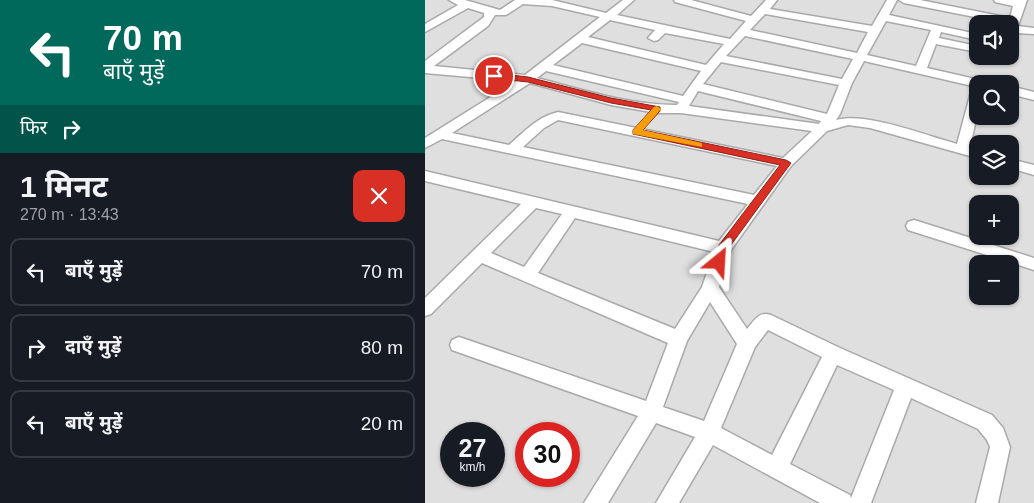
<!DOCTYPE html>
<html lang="hi">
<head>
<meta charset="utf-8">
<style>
  :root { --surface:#171b24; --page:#242831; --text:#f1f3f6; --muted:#9ea1a6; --line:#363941 }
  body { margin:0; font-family:Arial,"Noto Sans Devanagari",sans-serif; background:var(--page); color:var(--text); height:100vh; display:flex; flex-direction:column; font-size:19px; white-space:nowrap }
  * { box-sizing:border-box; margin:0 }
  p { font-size:16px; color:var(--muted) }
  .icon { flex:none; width:28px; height:28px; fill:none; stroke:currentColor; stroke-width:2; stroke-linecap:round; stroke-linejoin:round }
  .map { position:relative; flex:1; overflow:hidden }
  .panel { display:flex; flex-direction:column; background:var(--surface); width:425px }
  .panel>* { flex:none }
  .guide { background:#00695c; color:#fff; overflow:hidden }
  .fabs { position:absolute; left:544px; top:15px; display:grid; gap:10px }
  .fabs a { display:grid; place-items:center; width:50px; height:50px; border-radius:10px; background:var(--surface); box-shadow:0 1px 4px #0004; font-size:25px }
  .speed { position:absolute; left:15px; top:422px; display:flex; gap:10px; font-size:25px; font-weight:700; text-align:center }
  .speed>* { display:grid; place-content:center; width:65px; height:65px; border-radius:50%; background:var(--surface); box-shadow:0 1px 4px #0004; line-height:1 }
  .speed small { font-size:12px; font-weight:400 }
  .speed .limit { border:8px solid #d22; background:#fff; color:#111 }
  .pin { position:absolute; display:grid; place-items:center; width:42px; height:42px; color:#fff; margin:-21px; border:2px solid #fff; border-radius:50%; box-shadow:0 1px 5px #0007 }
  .me { position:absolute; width:55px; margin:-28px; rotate:27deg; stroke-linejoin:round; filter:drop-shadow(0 0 4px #0008) }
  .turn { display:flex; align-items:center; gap:18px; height:105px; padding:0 20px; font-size:22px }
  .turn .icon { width:65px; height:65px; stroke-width:2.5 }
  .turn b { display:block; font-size:35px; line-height:42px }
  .then { display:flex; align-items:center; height:48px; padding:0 20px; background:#0003; gap:10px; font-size:19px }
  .round { display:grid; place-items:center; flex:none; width:52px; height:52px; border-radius:10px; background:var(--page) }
  .headline { display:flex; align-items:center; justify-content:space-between; height:85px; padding:0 20px }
  h1 { font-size:30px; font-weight:700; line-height:38px }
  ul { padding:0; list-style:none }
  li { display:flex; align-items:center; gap:15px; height:68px; margin:0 10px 8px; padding:0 10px; border:2px solid var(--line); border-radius:10px }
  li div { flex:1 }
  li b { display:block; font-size:19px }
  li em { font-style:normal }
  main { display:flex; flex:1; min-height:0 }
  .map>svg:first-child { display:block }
  .residential { fill:#e0dfdf; fill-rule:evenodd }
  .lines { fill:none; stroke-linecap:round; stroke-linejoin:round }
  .minor-casing { stroke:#a9a9a9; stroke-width:3 }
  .minor { fill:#fff; fill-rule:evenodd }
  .route { fill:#d93025; stroke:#8d1f18 }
  .slow { fill:#f59e0b }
</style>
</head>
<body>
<main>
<section class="panel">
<div class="guide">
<div class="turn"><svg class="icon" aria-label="left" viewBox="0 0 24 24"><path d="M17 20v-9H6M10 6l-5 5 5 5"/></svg><div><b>70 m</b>बाएँ मुड़ें</div></div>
<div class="then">फिर<svg class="icon" aria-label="right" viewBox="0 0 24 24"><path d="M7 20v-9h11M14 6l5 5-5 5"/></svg></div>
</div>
<div class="headline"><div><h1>1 मिनट</h1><p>270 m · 13:43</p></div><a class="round" style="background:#d93025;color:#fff"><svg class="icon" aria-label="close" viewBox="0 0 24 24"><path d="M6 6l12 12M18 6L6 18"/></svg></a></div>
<ul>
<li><svg class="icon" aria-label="left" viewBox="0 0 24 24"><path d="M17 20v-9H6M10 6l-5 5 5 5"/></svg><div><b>बाएँ मुड़ें</b></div><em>70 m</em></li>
<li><svg class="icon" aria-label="right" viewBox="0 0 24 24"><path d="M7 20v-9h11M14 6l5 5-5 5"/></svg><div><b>दाएँ मुड़ें</b></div><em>80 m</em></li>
<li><svg class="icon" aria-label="left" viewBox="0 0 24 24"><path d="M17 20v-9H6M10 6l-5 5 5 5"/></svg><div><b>बाएँ मुड़ें</b></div><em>20 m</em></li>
</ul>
</section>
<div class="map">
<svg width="609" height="503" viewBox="0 0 609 503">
  <rect width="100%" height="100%" fill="#f2efe9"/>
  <path class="residential" d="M0,0h609v503h-609zM552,24h33v32h-33zM552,84h33v32h-33zM552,144h33v32h-33zM552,204h33v32h-33zM552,264h33v32h-33zM26,434h43v42h-43zM101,434h43v42h-43z"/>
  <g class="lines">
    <g class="minor-casing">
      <path id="minor" d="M24,0h16l35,10 15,-10h37l54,13 17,-13h11l-17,15 113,24 16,-18 -71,-19 -1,-2h17l60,16 15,-16h11l-7,9 102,17 15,-26h10l-8,15 88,19v6l-36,-8 -2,6 38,8v6l-41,-8 -9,24 57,13 2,3h-9v3l-113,-26 -12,22 -12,31 -4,6c31,-8 88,15 121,24l14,-52 6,-4v27l-7,32 7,3v8l-107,-30 -22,-3 -21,6 -36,35 -60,84 -12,37 28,42c8,-9 12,-18 24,-14l69,33 152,67 11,13 7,19 -12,56h-22l14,-56 -3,-7 -9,-11 -67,-31 -40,105h-51l-107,-58 -34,58h-23l39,-66 -39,-14 -48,80h-24l54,-87 -186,-66 -2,-5 2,-5 7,-3 187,64 22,-58 -186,-80 -51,51 -6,2v-18l96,-94 -96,-23v-10l294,70 29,-37 -306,-65 -17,9v-10l91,-57 -91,-8v-12l59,-44v-4l-16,-5 -43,24v-8l33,-19zM98,4l29,2 48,11 -75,58 -91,-9 54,-40 7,-11h11zM340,14l103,18 -11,21 -107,-23zM185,20l45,10 -7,8 6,3 4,-1 7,-7 59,11 -18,21 -118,-28zM461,21l45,9 -15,36 -49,-11zM320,36l108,23 -11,20 -116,-23zM157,43l119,28 -18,25 -130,-31zM296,62l118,23 -12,29 -124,-30zM121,71l133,31 -2,3c-48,0 -94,-15 -140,-27zM105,83l81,22 46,8h24l131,18 -29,27 -225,-46c-21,5 -33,19 -49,33l-57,-12zM273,91l123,30 -2,3 -130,-18zM133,120l219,46 -23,29 -231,-48 21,-19zM111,208l26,6 -38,53 -33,-14zM150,218l139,34 -12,35 -27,42 -137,-56zM285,302l27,42 -33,77 -41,-14 24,-66zM343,330l54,27 -50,98 -51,-27 34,-81zM412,365l57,25 -43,108 -1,-3 -60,-31z
        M474,0h21l90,18 3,-12 -18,-4 -1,-2h33l-9,26 16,2v6l-18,-1 -2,3 -4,1v-13l-106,-21z
        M585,86l24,6v8l-24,-6z
        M585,159l24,6v10l-24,-7z
        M489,220l120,38v12l-126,-40 -2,-4 2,-4z"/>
    </g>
    <use href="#minor" class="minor"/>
  </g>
  <path class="route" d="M69,73l34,4 83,21 49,9v4l-17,19 143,30 5,3 -63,86 -5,16 -4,1 -6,-4 6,-17 61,-80 -147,-31v-4l18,-20 -40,-7 -83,-21 -37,-4v-4z"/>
  <path class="slow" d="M232,106l4,3 -18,21 59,13v4l-69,-13v-4l21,-23z"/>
</svg>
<div class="fabs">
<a><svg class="icon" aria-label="sound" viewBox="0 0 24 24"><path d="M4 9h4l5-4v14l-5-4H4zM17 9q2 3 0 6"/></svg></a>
<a><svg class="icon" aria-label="search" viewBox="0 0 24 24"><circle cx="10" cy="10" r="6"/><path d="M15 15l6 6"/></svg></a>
<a><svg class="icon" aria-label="layers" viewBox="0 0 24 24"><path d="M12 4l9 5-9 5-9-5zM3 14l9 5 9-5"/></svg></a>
<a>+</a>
<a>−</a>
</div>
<div class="speed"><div>27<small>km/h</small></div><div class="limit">30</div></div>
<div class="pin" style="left:69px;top:76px;background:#d93025"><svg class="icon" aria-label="arrive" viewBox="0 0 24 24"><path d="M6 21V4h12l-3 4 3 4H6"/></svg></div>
<svg class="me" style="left:294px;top:262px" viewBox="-20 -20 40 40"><path d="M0-17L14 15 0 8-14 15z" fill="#d93025" stroke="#fff" stroke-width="4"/></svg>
</div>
</main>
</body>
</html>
